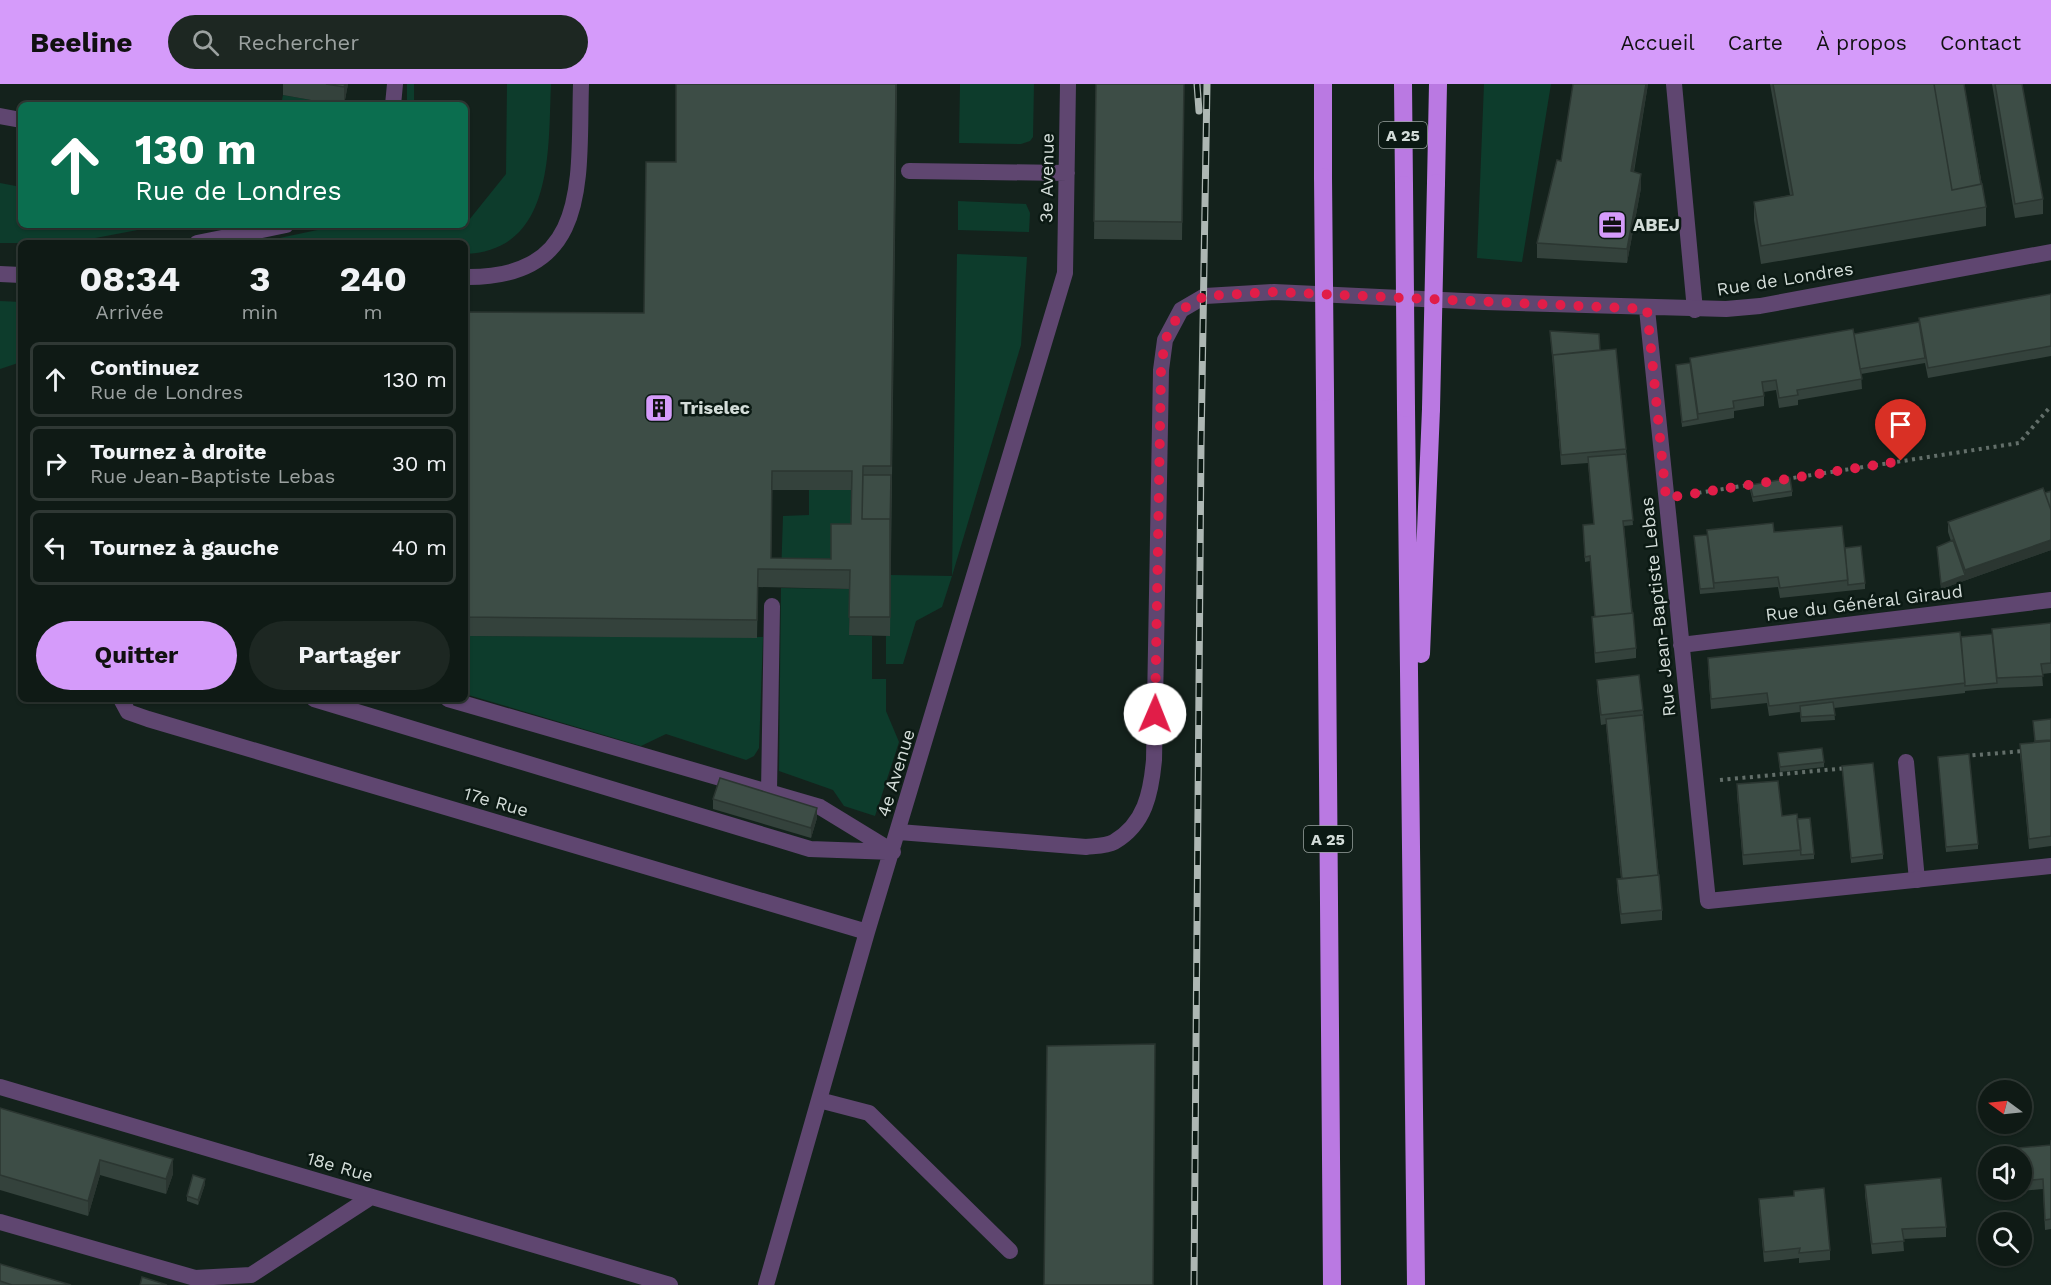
<!DOCTYPE html>
<html lang="fr">
<head>
<meta charset="utf-8">
<style>
  :root { --surface:#0f1a15; --page:#1d2722; --text:#f1f3f6; --muted:#9ba1a0; --line:#2f3834; --accent:#d59bfa }
  body { margin:0; font-family:"Work Sans",sans-serif; background:var(--page); color:var(--text); height:100vh; display:flex; flex-direction:column; font-size:22px; white-space:nowrap }
  * { box-sizing:border-box; margin:0 }
  p { font-size:20px; color:var(--muted) }
  .icon { flex:none; width:33px; height:33px; fill:none; stroke:currentColor; stroke-width:2; stroke-linecap:round; stroke-linejoin:round }
  .map { position:relative; flex:1; overflow:hidden }
  .panel { position:absolute; left:18px; top:156px; width:450px; height:462px; display:flex; flex-direction:column; background:var(--surface); border-radius:9px; box-shadow:0 2px 4px #0004,0 0 0 2px var(--line) }
  .panel>* { flex:none }
  .guide { position:absolute; left:18px; top:18px; width:450px; height:126px; border-radius:9px; box-shadow:0 2px 4px #0004,0 0 0 2px var(--line); background:#0b6e4f; color:#fff; overflow:hidden }
  .needle { width:39px; rotate:285deg }
  .tools { position:absolute; left:1978px; top:996px; display:grid; gap:12px }
  .tools a { display:grid; place-items:center; width:54px; height:54px; border-radius:50%; background:var(--surface); box-shadow:0 2px 4px #0004,0 0 0 2px var(--line); font-size:30px }
  .pin { position:absolute; display:grid; place-items:center; width:51px; height:51px; color:#fff; margin:-62px -26px; border-radius:50% 50% 50% 0; rotate:-45deg; box-shadow:0 0 6px #0007 }
  .pin .icon { rotate:45deg }
  .me { position:absolute; width:66px; margin:-33px; rotate:1deg; stroke-linejoin:round; filter:drop-shadow(0 0 4px #0008) }
  .turn { display:flex; align-items:center; gap:21px; height:126px; padding:0 18px; font-size:27px }
  .turn .icon { width:78px; height:78px; stroke-width:2.5 }
  .turn b { display:block; font-size:42px; line-height:51px }
  .eta { display:flex; justify-content:space-evenly; align-items:center; height:102px; text-align:center }
  .eta b { font-size:36px; font-weight:700; line-height:42px }
  .primary-button { display:flex; gap:12px; margin-top:auto; padding:12px 18px }
  .primary-button a { flex:1; height:69px; border-radius:36px; background:var(--accent); color:#111; font-size:24px; font-weight:700; line-height:69px; text-align:center }
  .primary-button a+a { background:var(--page); color:var(--text) }
  ul { padding:0; list-style:none }
  li { display:flex; align-items:center; gap:18px; height:75px; margin:0 12px 9px; padding:0 6px; border:3px solid var(--line); border-radius:9px }
  li div { flex:1 }
  li b { display:block; font-size:22px }
  li em { font-style:normal }
  header { display:flex; align-items:center; gap:36px; box-sizing:border-box; height:84px; padding:0 30px; background:var(--accent); color:#111 }
  header strong { font-size:28px }
  nav { display:flex; gap:33px; margin-inline-start:auto; font-size:21px }
  .search { width:420px; height:54px; background:var(--page); display:flex; align-items:center; gap:15px; box-sizing:border-box; padding:0 21px; border-radius:33px; color:var(--muted); font-size:22px }
  .map>svg:first-child { display:block }
  .green { fill:#0d3c2c }
  .lines { fill:none; stroke-linecap:round; stroke-linejoin:round }
  .path { stroke:#636f6a; stroke-width:4; stroke-dasharray:3 4.5; stroke-linecap:butt }
  .service { stroke:#5f4670; stroke-width:16 }
  .minor { stroke:#5f4670; stroke-width:16 }
  .motorway { stroke:#ba79e2; stroke-width:18 }
  .rail-casing { stroke:#adb7b3; stroke-width:7 }
  .rail { stroke:#0b1913; stroke-width:4.5; stroke-dasharray:14; stroke-linecap:butt }
  .motorway-bridge { stroke:#ba79e2; stroke-width:18 }
  .wall { fill:#34423c; fill-rule:evenodd }
  .shaded-wall { fill:#2b3631 }
  .building { fill:#3d4d46; stroke:#2b3631; stroke-width:1.5; fill-rule:evenodd }
  .route { stroke:#e11d48; stroke-width:10; stroke-dasharray:0 18 }
  .labels { text-anchor:middle; stroke-width:5; stroke-linejoin:round; paint-order:stroke }
  .shield { fill:#0b1913; stroke:#98a29e; stroke-width:1.5 }
  .shield-label { font-size:16px; font-weight:bold; fill:#d4ddd9 }
  .street-label { font-size:18px; fill:#d4ddd9; stroke:#0b1913 }
  .poi-label { font-size:18px; font-weight:bold; fill:#d4ddd9; stroke:#0b1913; text-anchor:start }
</style>
</head>
<body>
<header>
<strong>Beeline</strong>
<div class="search"><svg class="icon" aria-label="search" viewBox="0 0 24 24"><circle cx="10" cy="10" r="6"/><path d="M15 15l6 6"/></svg>Rechercher</div>
<nav><a>Accueil</a><a>Carte</a><a>À propos</a><a>Contact</a></nav>
</header>
<div class="map">
<svg width="2051" height="1201" viewBox="0 0 2051 1201">
  <rect width="100%" height="100%" fill="#14221c"/>
  <path class="green" d="M407,0h7v21h-7z
    M507,0h44c-3,64 4,167 -86,170v-11h-209l66,-14 137,-1 6,-3 41,-51z
    M960,0h74l-1,53 -3,4 -9,3 -62,-1z
    M1484,0h67l-29,178 -45,-4z
    M283,11l56,10h-58z
    M0,99l21,4v38h143l-95,18h-69z
    M958,117l68,3 4,9 -1,19 -71,-2z
    M957,170l70,3 -6,88 -69,231 -10,31 -26,14 -13,43h-17v-28l4,-1v-60l62,1z
    M0,217l21,1v60l-21,7z
    M809,406h43l-1,53 -20,35 -50,-1 2,-61 26,-1z
    M781,504l69,1 -1,46 23,1v43h14v32l13,31 -24,74 -31,-10 -11,-16 -54,-19z
    M465,552l298,1 -4,111 -5,8 -8,4 -80,-26 -25,12 -176,-52z"/>
  <g class="lines">
    <path class="path" d="M1786,395l233,-36 32,-37
      M1691,410l64,-10
      M1965,672l58,-5
      M1720,696l127,-12"/>
    <path class="service" d="M1674,0l21,226
      M393,21l2,-21
      M0,32l21,4
      M909,87l158,2
      M197,159l89,-18
      M0,190l21,1
      M465,193c127,2 113,-99 116,-193
      M121,615l7,13 20,7 719,213
      M314,615l496,150 83,3
      M448,615l372,108 72,44
      M1906,678l11,118
      M769,708l3,-186
      M899,748l187,15c8,-1 21,-1 28,-5 31,-18 37,-49 40,-82l7,-390 4,-30 16,-30 24,-14 69,-4 211,10
      M0,1003l670,198
      M819,1016l50,13 141,138
      M0,1138l195,56 56,-3 120,-78
      M766,1201l101,-353 198,-659 3,-189"/>
    <path class="minor" d="M1485,218l241,7 34,-3 291,-54
      M1647,225l61,592 343,-35
      M1681,561l370,-45"/>
    <path class="motorway" d="M1323,0v93
      M1403,0l1,101
      M1436,99l2,-99
      M1325,308l7,893
      M1406,324l10,877
      M1421,570l10,-245"/>
    <g class="rail-casing">
      <path id="rail" d="M1197,0l2,27
        M1194,1201l7,-839 6,-362"/>
    </g>
    <use href="#rail" class="rail"/>
    <path class="motorway-bridge" d="M1323,93l2,215
      M1404,101l2,223
      M1431,325l5,-226"/>
  </g>
  <path class="wall" d="M283,0h65l-4,21h-5l-56,-10z
    M897,0l-7,552 -41,-1 1,-46 -92,-2 -1,51 -292,-2v-324l179,1 32,-151zM772,406h80l-1,34 -20,35 -60,-1z
    M1096,0h88l-2,156 -88,-1z
    M1573,0h75l-14,88 7,16 -14,75 -90,-5v-15l24,-82z
    M1770,0h194l22,123v19l-225,38 -7,-44v-18l36,-7z
    M1992,0h30l21,115v15l-28,4z
    M2051,210v62l-123,22 -3,-15 -64,11 1,15 -64,11v5l-19,3 -3,-18 -12,2v14l-30,5v7l-52,9 -6,-62 14,-2v-5l164,-24 65,-12v-4z
    M1550,247l50,19 26,99 7,76 -9,1 12,122v10l-41,5 -3,-46h3l-5,-56 -5,1 -2,-32 11,-6 -6,-61 -27,2z
    M1750,401l42,6v5l-39,6 -3,-12z
    M1948,438l103,28 -110,39 -4,-42 14,-6 -3,-9z
    M1707,446l67,2 71,16 20,35v6l-85,9 -2,-11 -78,7 -6,-58 13,-1z
    M2051,539v50l-9,1 1,12 -46,2 -32,3v2l-131,15 1,12 -34,2 -1,-10 -31,4 -2,-13 -56,6 -3,-41v-10l284,-24z
    M1597,596l46,30 19,200v10l-41,4 -4,-35v-10h4l-15,-155 -5,1 -4,-35z
    M2051,635v127l-22,3 -9,-95v-10l15,-1 -2,-22z
    M1778,669l46,9v5l-44,5z
    M1938,673l40,87v5l-32,3z
    M1842,682l41,88v5l-32,4z
    M1737,700l45,32 15,3 17,35v5l-71,6 -6,-71z
    M713,715l104,19 -6,20 -98,-29z
    M0,1024l173,66 -7,20 -66,-19 -12,41 -88,-26z
    M2051,1056v89l-6,1 -2,-41 -31,3v-2h10v-34h-14v-7l42,-4z
    M205,1100l-7,21 -11,-4v-5z
    M1865,1101l81,42v10l-43,2 1,12 -32,3 -7,-59z
    M1794,1112l36,54v10l-31,3v-5l-35,4 -5,-53v-10z
    M0,1180l71,21h-71z"/>
  <path class="shaded-wall" d="M345,0h3l-4,21v-18z
    M1646,0h2l-17,102v-15z
    M1641,90v14l-14,75v-14z
    M2051,456v10l-110,39v-5l24,-9v-5z
    M817,724v10l-6,20v-10z
    M173,1075v15l-7,20v-15z
    M100,1076v15l-12,41v-15z
    M205,1095v5l-7,21v-5z"/>
  <path class="building" d="M326,0h19l-1,3z
    M676,0h220l-5,382h-28l-1,53h28v98h-41l1,-47 -92,-1 -1,51 -292,-3v-305l179,1 2,-151h30zM772,387h80l-1,53h-20v35l-60,-1z
    M1096,0h88l-2,138 -88,-1z
    M1573,0h73l-15,87 10,3 -14,75 -90,-6 20,-83 4,1z
    M1773,0h161l18,106 30,-6 4,23 -225,39 -7,-44 39,-7z
    M1934,0h30l17,100 -29,6z
    M1995,0h27l21,115 -28,5z
    M2051,210v52l-123,22 -9,-50z
    M1919,238l6,36 -65,11 -6,-35z
    M1853,245l9,50 -65,11 1,5 -19,3 -3,-18 -14,2 2,14 -31,5 1,7 -36,6 -8,-56z
    M1550,247l49,3 1,16 -47,5v5z
    M1616,265l10,100 -65,6 -8,-100z
    M1690,279l8,56 -16,3 -6,-57z
    M1626,370l7,66 -10,1 9,92 -37,4 -5,-61 -5,1 -2,-32 11,-1 -6,-67z
    M863,391h28l-1,53v-9h-28z
    M1790,394l2,13 -39,6 -3,-12z
    M2043,404l8,22v30l-86,30 -17,-48z
    M2051,407v19l-6,-17z
    M1773,439l1,9 68,-6 6,54 -68,8 -2,-11 -64,6 -7,-53z
    M1707,451l7,53 -14,1 -6,-53z
    M1953,456l12,35 -24,9 -4,-37z
    M1861,462l4,37 -17,2 -3,-37z
    M1633,529l3,35 -41,5 -3,-36z
    M2051,539v40l-10,1 2,12 -46,2 -5,-49z
    M1960,548l5,51 -196,23 -2,-13 -56,6 -3,-41z
    M1992,550l5,49 -32,3 -4,-49z
    M1639,591l4,35 -42,5 -4,-35z
    M1833,618l2,13 -34,2 -1,-11z
    M1643,631l15,160 -36,4 -16,-160z
    M2051,635v21l-16,1 -2,-20z
    M2051,657v95l-22,3 -9,-95z
    M1822,664l2,14 -44,5 -2,-14z
    M1969,670l9,90 -32,3 -8,-90z
    M1873,679l10,91 -32,4 -9,-92z
    M720,694l97,30 -6,20 -98,-29z
    M1778,697l4,35 15,-2 4,36 -58,5 -6,-71z
    M1810,734l4,36 -13,1 -4,-36z
    M1659,791l3,35 -41,4 -4,-35z
    M1155,960l-2,241h-109l3,-239z
    M0,1024l173,51 -7,20 -66,-19 -12,41 -88,-26z
    M2051,1056v79l-6,1 -2,-41 -21,2v-25h-13l-1,-7 43,-4z
    M193,1091l12,4 -7,21 -11,-4z
    M1941,1094l5,49 -44,2 2,12 -32,3 -7,-59z
    M1824,1104l6,62 -31,3 1,-5 -36,4 -5,-53 35,-3v-5z
    M0,1180l71,21h-59l-12,-4z
    M142,1193l25,8h-27z"/>
  <g class="lines">
    <path class="route" d="M1155,630l6,-344 4,-30 16,-30 24,-14 69,-4 373,17 19,189 235,-37"/>
  </g>
  <defs>
    <g id="office-square" transform="scale(1.5)"><rect x="-9" y="-9" width="18" height="18" rx="4" fill="#d59bfa" stroke="#0b1913"/><path d="M-6-3h4V-5.5h4V-3h4V5H-6ZM-1-4.5V-3h2v-1.5ZM-6 0V1H6V0Z" fill="#111"/></g>
    <g id="building-square" transform="scale(1.5)"><rect x="-9" y="-9" width="18" height="18" rx="4" fill="#d59bfa" stroke="#0b1913"/><path d="M-4-6H4V6H1V3H-1V6H-4ZM-2.5-4.3h1.7v1.8h-1.7ZM.8-4.3h1.7v1.8H.8ZM-2.5-1h1.7V.8h-1.7ZM.8-1h1.7V.8H.8Z" fill="#111"/></g>
  </defs>
  <g fill-rule="evenodd">
    <use href="#office-square" x="1612" y="141"/>
    <use href="#building-square" x="659" y="324"/>
  </g>
  <g class="labels">
    <g class="shield">
      <rect x="1379" y="38" width="48" height="26" rx="4.5"/>
      <rect x="1304" y="742" width="48" height="26" rx="4.5"/>
    </g>
    <g class="shield-label">
      <text x="1403" y="57">A 25</text>
      <text x="1328" y="761">A 25</text>
    </g>
    <g class="street-label">
      <text transform="translate(1047 94) rotate(-89)" y="6">3e Avenue</text>
      <text transform="translate(1785 195) rotate(-9)" y="6">Rue de Londres</text>
      <text transform="translate(1864 519) rotate(-7)" y="6">Rue du Général Giraud</text>
      <text transform="translate(1658 523) rotate(-96)" y="6">Rue Jean-Baptiste Lebas</text>
      <text transform="translate(896 689) rotate(-73)" y="6">4e Avenue</text>
      <text transform="translate(496 718) rotate(16)" y="6">17e Rue</text>
      <text transform="translate(340 1083) rotate(16)" y="6">18e Rue</text>
    </g>
    <g class="poi-label">
      <text x="1633" y="147">ABEJ</text>
      <text x="680" y="330">Triselec</text>
    </g>
  </g>
</svg>
<div class="tools">
<a><svg class="needle" viewBox="-14 -14 28 28"><path d="M0-13l5 13h-10z" fill="#e53935"/><path d="M0 13l5-13h-10z" fill="#9ba1a0"/></svg></a>
<a><svg class="icon" aria-label="sound" viewBox="0 0 24 24"><path d="M4 9h4l5-4v14l-5-4H4zM17 9q2 3 0 6"/></svg></a>
<a><svg class="icon" aria-label="search" viewBox="0 0 24 24"><circle cx="10" cy="10" r="6"/><path d="M15 15l6 6"/></svg></a>
</div>
<div class="pin" style="left:1901px;top:377px;background:#d93025"><svg class="icon" aria-label="arrive" viewBox="0 0 24 24"><path d="M6 21V4h12l-3 4 3 4H6"/></svg></div>
<svg class="me" style="left:1155px;top:630px" viewBox="-20 -20 40 40"><circle r="19" fill="#fff"/><path d="M0-13L10 11 0 6-10 11z" fill="#e11d48"/></svg>
<div class="guide">
<div class="turn"><svg class="icon" aria-label="ahead" viewBox="0 0 24 24"><path d="M12 20V5M6 11l6-6 6 6"/></svg><div><b>130 m</b>Rue de Londres</div></div>
</div>
<section class="panel">
<div class="eta">
<div><b>08:34</b><p>Arrivée</p></div>
<div><b>3</b><p>min</p></div>
<div><b>240</b><p>m</p></div>
</div>
<ul>
<li><svg class="icon" aria-label="ahead" viewBox="0 0 24 24"><path d="M12 20V5M6 11l6-6 6 6"/></svg><div><b>Continuez</b><p>Rue de Londres</p></div><em>130 m</em></li>
<li><svg class="icon" aria-label="right" viewBox="0 0 24 24"><path d="M7 20v-9h11M14 6l5 5-5 5"/></svg><div><b>Tournez à droite</b><p>Rue Jean-Baptiste Lebas</p></div><em>30 m</em></li>
<li><svg class="icon" aria-label="left" viewBox="0 0 24 24"><path d="M17 20v-9H6M10 6l-5 5 5 5"/></svg><div><b>Tournez à gauche</b></div><em>40 m</em></li>
</ul>
<div class="primary-button"><a>Quitter</a><a>Partager</a></div>
</section>
</div>
</body>
</html>
